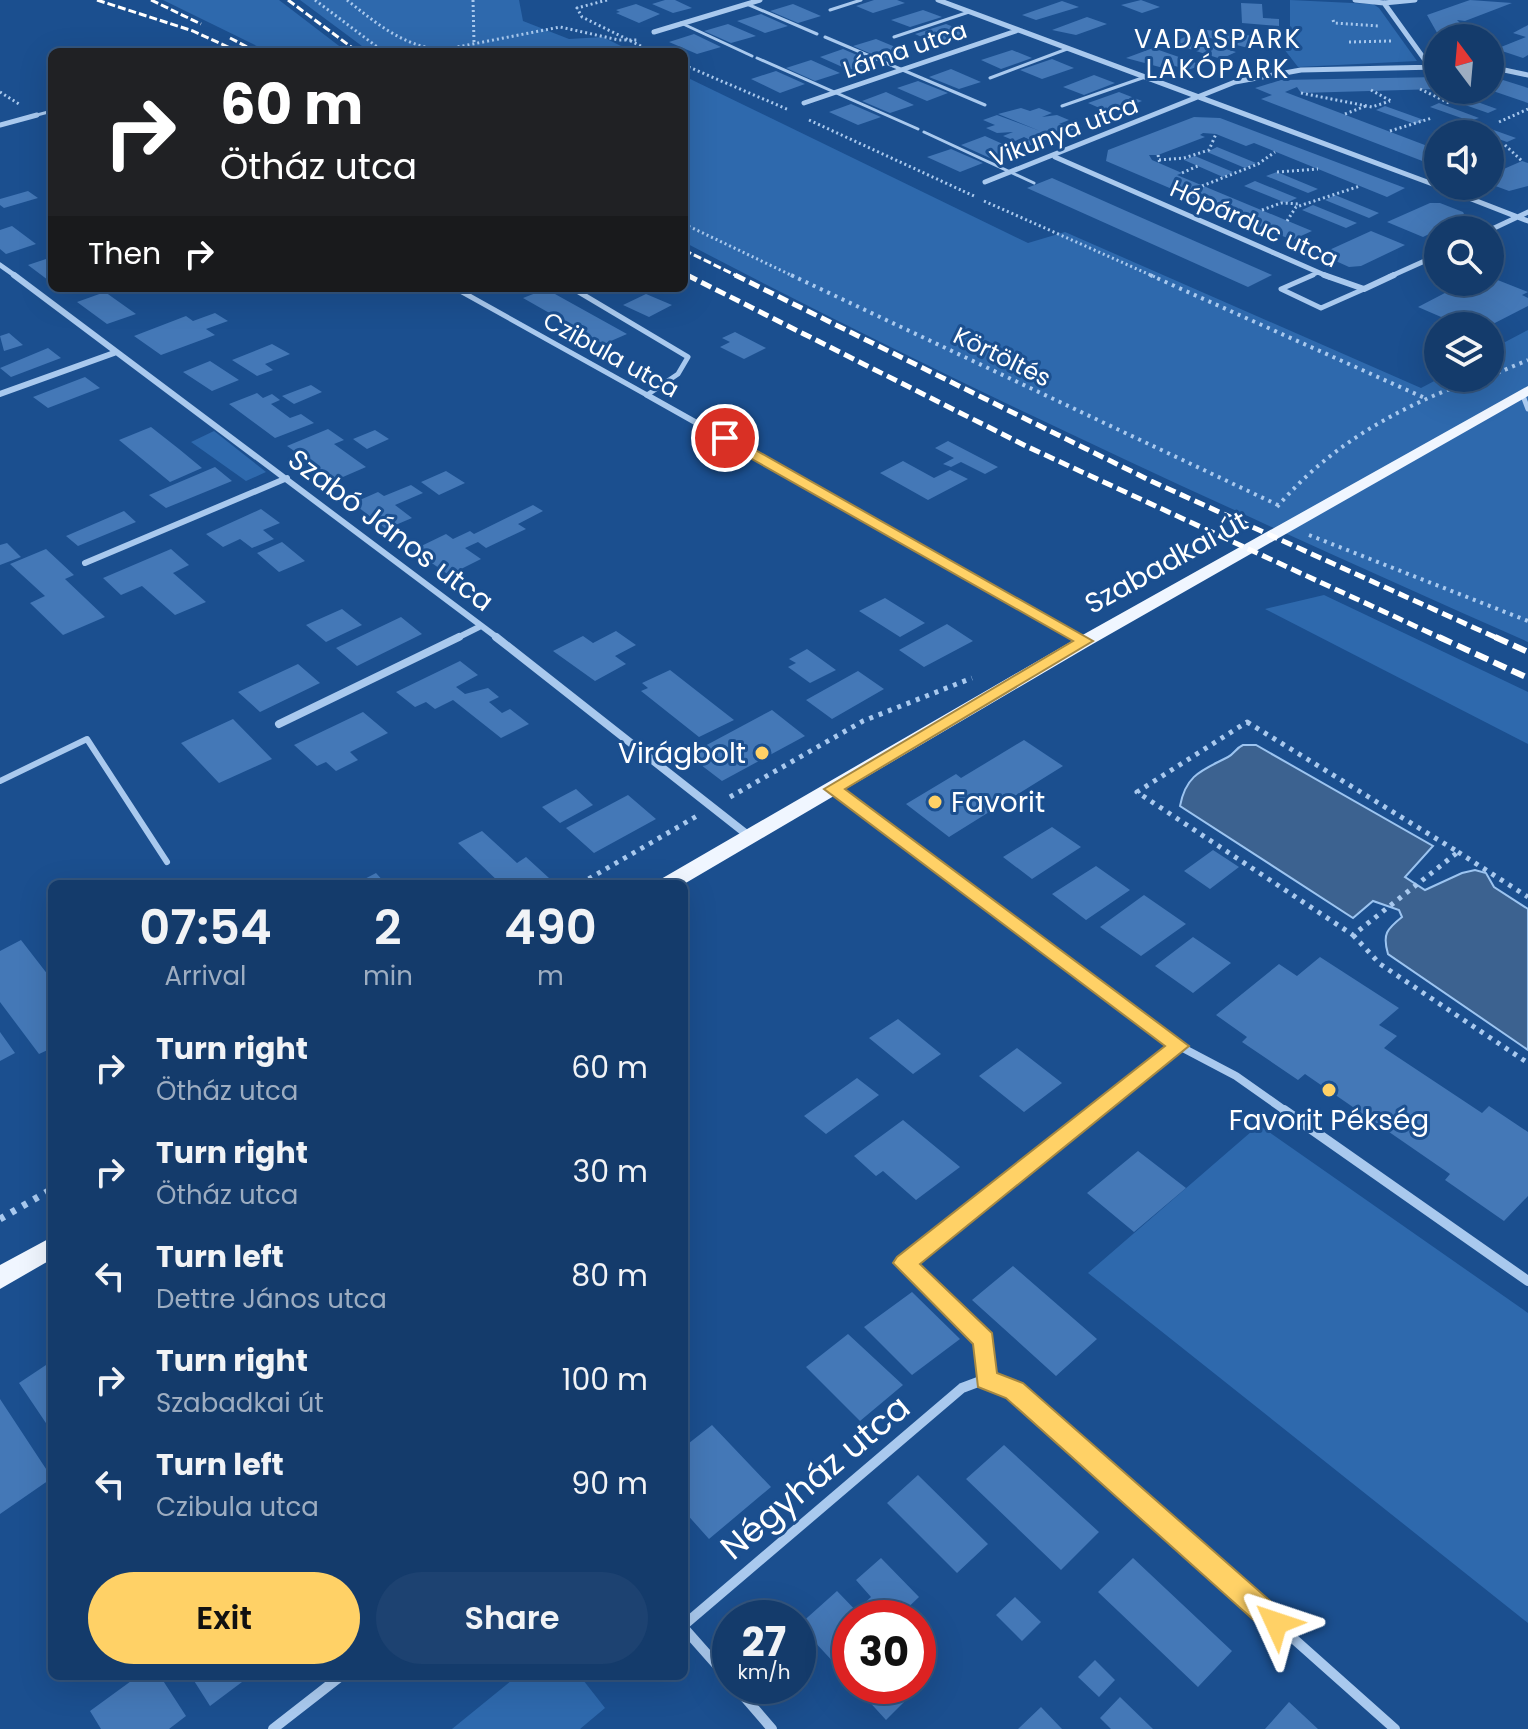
<!DOCTYPE html>
<html lang="en">
<head>
<meta charset="utf-8">
<style>
  :root { --surface:#143b6b; --page:#1d4271; --text:#f1f3f6; --muted:#9dadc1; --line:#33557e; --accent:#ffd166 }
  body { margin:0; font-family:Poppins,sans-serif; background:var(--page); color:var(--text); height:100vh; display:flex; flex-direction:column; font-size:30px; white-space:nowrap }
  * { box-sizing:border-box; margin:0 }
  p { font-size:26px; color:var(--muted) }
  .icon { flex:none; width:44px; height:44px; fill:none; stroke:currentColor; stroke-width:2; stroke-linecap:round; stroke-linejoin:round }
  .map { position:relative; flex:1; overflow:hidden }
  .drawer { position:absolute; left:48px; top:880px; width:640px; height:800px; display:flex; flex-direction:column; background:var(--surface); border-radius:12px; box-shadow:0 8px 32px #0002,0 0 0 2px var(--line) }
  .drawer>* { flex:none }
  .top-card { position:absolute; left:48px; top:48px; width:640px; height:244px; border-radius:12px; box-shadow:0 8px 32px #0002,0 0 0 2px var(--line); background:#202124; color:#fff; overflow:hidden }
  .needle { width:52px; rotate:344deg }
  .controls { position:absolute; left:1424px; top:24px; display:grid; gap:16px }
  .controls a { display:grid; place-items:center; width:80px; height:80px; border-radius:50%; background:var(--surface); box-shadow:0 8px 32px #0002,0 0 0 2px var(--line); font-size:40px }
  .speed { position:absolute; left:712px; top:1600px; display:flex; gap:16px; font-size:40px; font-weight:700; text-align:center }
  .speed>* { display:grid; place-content:center; width:104px; height:104px; border-radius:50%; background:var(--surface); box-shadow:0 8px 32px #0002,0 0 0 2px var(--line); line-height:1 }
  .speed small { font-size:20px; font-weight:400 }
  .speed .limit { border:12px solid #d22; background:#fff; color:#111 }
  .pin { position:absolute; display:grid; place-items:center; width:68px; height:68px; color:#fff; margin:-34px; border:4px solid #fff; border-radius:50%; box-shadow:0 2px 8px #0007 }
  .me { position:absolute; width:88px; margin:-44px; rotate:312deg; stroke-linejoin:round; filter:drop-shadow(0 0 6px #0008) }
  .turn { display:flex; align-items:center; gap:28px; height:168px; padding:0 40px; font-size:36px }
  .turn .icon { width:104px; height:104px; stroke-width:2.5 }
  .turn b { display:block; font-size:56px; line-height:68px }
  .then { display:flex; align-items:center; height:76px; padding:0 40px; background:#0003; gap:16px; font-size:30px }
  .eta { display:flex; justify-content:space-evenly; align-items:center; height:136px; text-align:center }
  .eta b { font-size:48px; font-weight:600; line-height:56px }
  .cta { display:flex; gap:16px; margin-top:auto; padding:16px 40px }
  .cta a { flex:1; height:92px; border-radius:48px; background:var(--accent); color:#111; font-size:32px; font-weight:600; line-height:92px; text-align:center }
  .cta a+a { background:var(--page); color:var(--text) }
  ul { padding:0; list-style:none }
  li { display:flex; align-items:center; gap:24px; height:104px; padding:0 40px }
  li div { flex:1 }
  li b { display:block; font-size:30px }
  li em { font-style:normal }
  .map>svg:first-child { display:block }
  .green { fill:#2e69ad }
  .water { fill:#3c6290; stroke:#9cc4f0; stroke-width:2 }
  .building { fill:#4478b7 }
  .lines { fill:none; stroke-linecap:round; stroke-linejoin:round }
  .path-far3 { stroke:#a9c9ee; stroke-width:3; stroke-dasharray:2 3; stroke-linecap:butt }
  .path-far2 { stroke:#a9c9ee; stroke-width:4; stroke-dasharray:3 5; stroke-linecap:butt }
  .path-far1 { stroke:#a9c9ee; stroke-width:5; stroke-dasharray:4 6; stroke-linecap:butt }
  .path { stroke:#a9c9ee; stroke-width:7; stroke-dasharray:5 8; stroke-linecap:butt }
  .service-far2 { stroke:#a9c9ee; stroke-width:3 }
  .service-far1 { stroke:#a9c9ee; stroke-width:5 }
  .service { stroke:#a9c9ee; stroke-width:6 }
  .minor-far3 { stroke:#a9c9ee; stroke-width:5 }
  .minor-far2 { stroke:#a9c9ee; stroke-width:6 }
  .minor-far1 { stroke:#a9c9ee; stroke-width:8 }
  .minor { stroke:#a9c9ee; stroke-width:10 }
  .primary { fill:#f0f6ff; fill-rule:evenodd }
  .rail-far2 { stroke:#fff; stroke-width:3; stroke-dasharray:8 3; stroke-linecap:butt }
  .rail-far1 { stroke:#fff; stroke-width:5; stroke-dasharray:11 5; stroke-linecap:butt }
  .rail { stroke:#fff; stroke-width:6; stroke-dasharray:14 6; stroke-linecap:butt }
  .route { fill:#ffd166; stroke:#a68842; stroke-width:2 }
  .poi-dot { fill:#ffd166; stroke:#1b4f8f; stroke-width:3 }
  .labels { text-anchor:middle; stroke-width:6; stroke-linejoin:round; paint-order:stroke }
  .far-street-label { font-size:24px; fill:#fff; stroke:#1b4f8f }
  .far-neighbourhood-label { font-size:26px; letter-spacing:2px; fill:#fff; stroke:#1b4f8f }
  .street-label { font-size:28px; fill:#fff; stroke:#1b4f8f }
  .poi-label { font-size:28px; fill:#fff; stroke:#1b4f8f; text-anchor:end }
  .near-street-label { font-size:34px; fill:#fff; stroke:#1b4f8f }
</style>
</head>
<body>
<div class="map">
<svg width="1528" height="1729" viewBox="0 0 1528 1729">
  <rect width="100%" height="100%" fill="#1b4f8f"/>
  <path class="green" d="M163,0h116l68,52h-78z
    M300,0h219l4,21 46,18 34,-2 30,15h-263z
    M1290,0l83,4 6,4 38,53 -119,6 -14,-18 6,-12z
    M684,76l344,167 37,-11 356,156 19,-10h50v-28l38,-20v312c-284,-126 -568,-255 -844,-400z
    M214,431l52,41 -20,9 -55,-39z
    M1324,595l204,97v52l-263,-135z
    M1259,1125l269,188v310l-440,-350z
    M517,1676h63l25,32 -25,21h-128z"/>
  <path class="water" d="M1243,745h13l177,101 -28,31 20,13 37,-17 13,-3 11,3 8,14 34,22v141l-140,-96c-6,-20 -1,-25 14,-37l-3,-7 -26,-9 -20,17 -173,-112c6,-32 23,-36 48,-49 6,-3 8,-9 15,-12z"/>
  <path class="building" d="M665,0h10l17,8 -19,5 -21,-9z
    M874,0h23l8,3 -32,10 -17,-7z
    M1141,0l19,7 -18,6 -21,-8z
    M1470,0l42,3 -47,18 -8,-1 18,18h-35l-13,-23z
    M1062,1l17,6 -43,13 -14,-5z
    M1241,3l21,1 1,14 16,1v7l-37,-3z
    M636,4l24,10 -21,9 -23,-10 4,-1 -4,-2z
    M793,4l28,12 -23,7 -28,-12z
    M923,10l19,7 -32,10 -19,-7z
    M761,14l27,12 -23,7 -28,-12z
    M1087,17l20,7 -31,11 -24,-5z
    M728,24l28,12 -25,7 -27,-12z
    M946,24l21,8 -32,11 -20,-9z
    M1528,25v30l-5,3 -27,-9 30,-12 -13,-4z
    M1207,30l56,7 -3,7 -10,-1 -2,5 -45,-12z
    M694,34l27,13 -24,7 -28,-12z
    M1185,37l51,15 -15,7 -50,-16z
    M876,39l29,12 -22,8 -30,-13z
    M1153,48l49,17 -14,5 -13,-4 -8,3 -41,-11z
    M843,49l30,13 -24,8 -29,-13z
    M1012,50l20,8 -31,11 -20,-9z
    M1052,59l22,9 -32,11 -22,-9z
    M811,60l29,13 -25,8 -29,-13z
    M951,69l30,13 -22,7 -30,-12z
    M776,71l29,13 -25,9 -29,-14z
    M1094,75l21,8 -31,12 -21,-8z
    M1438,77v12l-137,4 -4,-6 -12,5 153,58v17l-177,-68 11,-4 -17,-7 26,-8z
    M1503,80l25,8v15l-38,-13v-5z
    M918,81l30,12 -21,8 -30,-13z
    M886,92l28,13 -24,8 -28,-12z
    M1119,92l23,9 -31,12 -23,-10z
    M1458,95l39,14 -9,4 -40,-14z
    M1439,103l40,15 -9,3 -40,-14z
    M851,104l30,13 -23,8 -29,-13z
    M1385,106l39,14 -9,4 -39,-14z
    M1021,108l9,3 9,-3 13,5 -10,4 15,-2 12,5 -10,4 23,2 -28,11 -9,-4 -3,1 8,4 -22,8 -7,-3 9,-3 -6,-3 -9,4 -12,-5 10,-4 -16,1 -11,-5 9,-3 -12,-5 14,-5 43,16 -42,-17z
    M1194,117l26,1 185,70 -18,9 -133,-54 -8,3 -30,-12 -13,-1 -3,2 5,2 -47,18h-9l3,5 30,13 -5,2 135,56 -20,9 -186,-79 2,-11z
    M1474,123l42,15 -9,4 -42,-15z
    M985,136l31,14 -24,9 -31,-14z
    M1217,147l39,16 -11,5 -38,-16z
    M951,149l32,14 -23,9 -33,-15z
    M1195,156l38,16 -10,5 -39,-17z
    M1522,161l6,2v23l-19,5 -19,-7v-9z
    M1277,172l41,17 -10,4 -42,-17z
    M1052,178l72,32 148,65 -24,12 -221,-99z
    M1255,181l42,17 -11,5 -42,-17z
    M28,191l10,7 -34,10 -4,-3v-6z
    M1335,195l44,18 -10,5 -44,-18z
    M1430,203h10l23,9 2,4 -42,21 -36,-15z
    M1313,205l44,18 -11,5 -44,-18z
    M12,226l24,18 -30,10 -6,-5v-19z
    M1371,231l34,14 -44,21 -12,1 -22,-10v-6z
    M52,257v26l-24,-18z
    M1490,277l38,15 -6,3 6,3v8l-39,20h-27l-44,-19 48,-25h24z
    M546,289l81,45 -23,10 -81,-46z
    M105,292l31,22 -29,10 -30,-22z
    M646,294l26,11 -23,12 -26,-12z
    M215,313l13,8 -22,8 9,6 -54,20 -27,-19 52,-20 7,5z
    M735,332l31,16 -22,11 -24,-12 10,-5 -8,-4z
    M9,333l14,12 -19,6 -4,-15z
    M272,344l18,10 -25,10 8,6 -16,6 -25,-16z
    M48,348l13,10 -50,19 -11,-9z
    M210,361l29,19 -27,11 -29,-19z
    M85,377l15,11 -52,20 -15,-11z
    M311,385l11,7 -28,12 -12,-8z
    M257,393l6,5 9,-4 8,6 -9,4 19,14 11,-4 13,9 -39,15 -46,-34z
    M151,427l28,22 23,19 -32,14 -51,-42z
    M328,429l16,11 -10,4 32,23 -30,13 -49,-34z
    M375,430l14,9 -22,10 -14,-10z
    M948,441l50,26 -13,7 -24,-12 -10,5 -8,-3 11,-6 -19,-10z
    M903,461l31,17 16,-8 18,9 -40,21 -48,-27z
    M215,467l17,14 -66,27 -17,-13z
    M446,471l19,12 -26,12 -18,-13z
    M411,485l12,8 -28,12 17,13 -26,11 -33,-26 25,-11 6,4z
    M533,505l10,6 -25,13 8,5 -40,19 -8,-6 -13,6 16,11 -32,16 -36,-25 33,-16 7,5 17,-8 4,3z
    M261,509l19,14 -17,7 11,9 -22,9 -12,-9 -17,8 -17,-13z
    M124,511l12,11 -58,24 -12,-10z
    M282,542l23,19 -26,11 -22,-19z
    M7,543l14,14 -21,8v-20z
    M46,549l28,26 -9,4 40,38 -42,18 -33,-32 15,-7 -35,-32z
    M171,549l18,16 -16,8 33,29 -31,13 -33,-29 -21,9 -18,-17z
    M885,598l40,25 -25,14 -41,-26z
    M342,609l20,16 -36,17 -20,-17z
    M401,617l21,17 -65,32 -21,-18z
    M947,624l26,17 -49,26 -25,-17z
    M616,631l20,14 -21,11 11,8 -31,17 -42,-30 30,-15 10,7z
    M807,649l29,21 -26,13 -22,-16 8,-4 -7,-4z
    M460,661l18,14 -22,12 9,7 23,-6 11,9 -10,5 13,11 8,-4 19,15 -28,14 -48,-38 -18,9 -9,-7 -11,5 -19,-15z
    M298,664l22,19 -60,29 -22,-20z
    M670,670l64,50 -35,17 -58,-46 7,-3 -6,-5z
    M858,671l26,18 -52,30 -26,-19z
    M772,710l33,26 -83,45 -34,-26z
    M363,712l25,21 -38,19 8,8 -22,11 -10,-9 -9,4 -23,-21z
    M233,719l39,40 -53,24 -38,-40z
    M1024,740l39,26 -114,71 -43,-33 50,-30 5,4z
    M576,789l17,16 -33,18 -18,-16z
    M628,795l28,24 -62,34 -28,-25z
    M1052,827l29,20 -49,32 -29,-22z
    M482,831l35,32 9,-6 23,21 -11,6h-37l-43,-41z
    M1213,850l26,17 -29,22 -26,-18z
    M1096,866l34,24 -44,30 -34,-26z
    M376,873l10,11h-31z
    M1144,895l42,29 -45,32 -41,-29z
    M1193,937l38,26 -38,30 -38,-27z
    M21,940l31,40v68l-13,6 -39,-52v-51z
    M1320,957l79,51 -20,17 18,11 -13,12 98,65 7,-7 39,26v64l-24,25 -59,-41 5,-6 -145,-100 -7,6 -56,-38 5,-5 -31,-22 63,-51 18,12z
    M898,1019l43,35 -28,20 -44,-36z
    M0,1032l15,21 -15,8z
    M1017,1048l45,35 -38,29 -45,-36z
    M857,1078l22,17 -53,39 -22,-18z
    M903,1120l57,47 -44,33 -33,-29 -7,5 -22,-20z
    M1138,1151l48,37 -52,44 -47,-39z
    M1013,1266l84,73 -41,37 -84,-76z
    M912,1292l48,47 -48,36 -48,-48z
    M848,1334l55,51 -43,36 -54,-54z
    M52,1361v71l-33,-49z
    M0,1399l52,79 -52,36z
    M712,1425l59,62 -62,52 -25,-28v-64z
    M1004,1445l95,87 -38,38 -95,-91z
    M918,1475l70,69 -31,29 -70,-70z
    M881,1558l38,39 -22,21 -10,-5 -5,5h-15l-9,-9 13,-12 -15,-17z
    M1133,1558l99,93 -34,36 -100,-95z
    M837,1591l26,27h-13v62l-51,-55z
    M1015,1597l26,25 -19,19 -26,-26z
    M1095,1660l20,20 -16,17 -21,-20z
    M138,1676h22l26,40 -17,13h-68l-11,-18z
    M191,1676h59l-40,30z
    M918,1676l6,6 -38,38 -31,-34h63z
    M1120,1697l33,32h-42l-11,-11z
    M1289,1702l29,27h-53z
    M1041,1707l21,22h-44z"/>
  <g class="lines">
    <path class="path-far3" d="M315,0l69,52
      M347,0c30,24 56,46 95,50l118,-23 59,13h20
      M473,0l1,43
      M607,0l-30,8 5,9 63,31
      M1333,20l1,3 45,3
      M1349,42l42,-1
      M684,65l105,45
      M1420,89l29,14
      M1371,90l20,11
      M0,92l19,12
      M1301,93l71,14 18,-6
      M1345,114l21,-8
      M809,120l154,71
      M1499,122l29,-13
      M1390,131l42,-13
      M1465,134l5,-2
      M1505,145l17,16
      M1435,148l3,-1
      M1158,155l2,9
      M1159,160l25,-2 25,-8 7,-16
      M1277,172l41,-3
      M1182,173l16,-7
      M1202,186l56,-22 17,-12
      M963,191l11,5
      M984,201l171,76
      M1262,210l19,-7 19,1
      M1287,221l9,-14 64,-21
      M684,224l111,53"/>
    <path class="path-far2" d="M791,275l489,231
      M1150,275l277,124
      M1490,376l38,-16
      M1277,507c55,-64 122,-100 201,-129
      M1309,535l219,86"/>
    <path class="path-far1" d="M1247,722l211,130 -105,83 -216,-143z
      M730,797l133,-76 109,-43
      M1458,852l70,45
      M580,884l117,-68
      M1353,935l27,29 148,99"/>
    <path class="path" d="M0,1219l52,-30"/>
    <path class="service-far2" d="M747,4l70,30
      M830,10l31,-10
      M681,23l71,33
      M825,37l160,68
      M894,37l75,-25
      M757,58l161,71
      M990,78l77,-29
      M1062,106l83,-29
      M37,115l15,-4
      M924,132l110,51
      M1308,277l10,-4"/>
    <path class="service-far1" d="M1313,275l-32,14 40,19 43,-19
      M455,288l192,107 31,-21 10,-17 -116,-69
      M1522,393l6,16"/>
    <path class="service" d="M0,781l87,-42 80,123"/>
    <path class="minor-far3" d="M938,0l500,186
      M1355,0l29,3 31,-3
      M1384,3l46,64
      M654,32l106,-32
      M1490,67l38,8
      M804,103l212,-72
      M0,125l37,-10
      M1055,157l274,120
      M985,182l250,-100 66,-12 137,-3
      M1438,186l90,35
      M1490,230l38,-18
      M0,265l17,12
      M1389,277l49,-22"/>
    <path class="minor-far2" d="M14,275l485,364
      M1324,275l40,14 30,-14
      M0,394l114,-41
      M647,395l434,244
      M85,563l202,-85
      M455,639l26,-13"/>
    <path class="minor-far1" d="M496,637l253,199
      M1078,637l7,4
      M279,724l180,-87
      M833,789l346,257 57,30 51,36
      M1096,1112l83,-66"/>
    <path class="minor" d="M1284,1110l244,171
      M986,1379l28,11 381,339
      M986,1379l-2,-39 -80,-77 194,-153
      M684,1625l278,-237 24,-9
      M684,1628l46,52
      M735,1686l37,43
      M273,1729l68,-53"/>
    <path class="primary" d="M1528,386v10l-437,249 -407,239h-26l3,-5 418,-242z
      M52,1237v22l-52,30v-24z"/>
    <path class="rail-far2" d="M97,0l96,31 46,21
      M151,0l50,24
      M288,0l70,52
      M230,38l27,14
      M684,250l55,27
      M684,274l7,3"/>
    <path class="rail-far1" d="M687,275l341,172 415,192
      M735,275l416,206 348,158"/>
    <path class="rail" d="M1439,637l89,41
      M1495,637l33,15"/>
  </g>
  <path class="route" d="M720,435h9l364,206 -248,148 344,257 -269,218 72,69 5,40 26,10 262,231 4,9 -4,9 -9,4 -9,-4 -261,-234 -28,-11 -5,-43 -80,-81 4,-6 268,-211 -341,-257 249,-148 -353,-200z"/>
  <g class="poi-dot">
    <circle cx="762" cy="753" r="8"/>
    <circle cx="935" cy="802" r="8"/>
    <circle cx="1329" cy="1090" r="8"/>
  </g>
  <g class="labels">
    <g class="far-street-label">
      <text transform="translate(905 50) rotate(-19)" y="8">Láma utca</text>
      <text transform="translate(1064 132) rotate(-21)" y="8">Vikunya utca</text>
      <text transform="translate(1254 224) rotate(24)" y="8">Hópárduc utca</text>
      <text transform="translate(611 355) rotate(29)" y="8">Czibula utca</text>
      <text transform="translate(1002 357) rotate(26)" y="8">Körtöltés</text>
    </g>
    <g class="far-neighbourhood-label">
      <text x="1218" y="48">VADASPARK<tspan x="1218" dy="30">LAKÓPARK</tspan></text>
    </g>
    <g class="street-label">
      <text transform="translate(391 530) rotate(37)" y="10">Szabó János utca</text>
      <text transform="translate(1166 562) rotate(-29)" y="10">Szabadkai út</text>
    </g>
    <g class="poi-label">
      <text x="746" y="763">Virágbolt</text>
      <text x="951" y="812" text-anchor="start">Favorit</text>
      <text x="1329" y="1130" text-anchor="middle">Favorit Pékség</text>
    </g>
    <g class="near-street-label">
      <text transform="translate(815 1477) rotate(-40)" y="12">Négyház utca</text>
    </g>
  </g>
</svg>
<div class="controls">
<a><svg class="needle" viewBox="-14 -14 28 28"><path d="M0-13l5 13h-10z" fill="#e53935"/><path d="M0 13l5-13h-10z" fill="#9dadc1"/></svg></a>
<a><svg class="icon" aria-label="sound" viewBox="0 0 24 24"><path d="M4 9h4l5-4v14l-5-4H4zM17 9q2 3 0 6"/></svg></a>
<a><svg class="icon" aria-label="search" viewBox="0 0 24 24"><circle cx="10" cy="10" r="6"/><path d="M15 15l6 6"/></svg></a>
<a><svg class="icon" aria-label="layers" viewBox="0 0 24 24"><path d="M12 4l9 5-9 5-9-5zM3 14l9 5 9-5"/></svg></a>
</div>
<div class="speed"><div>27<small>km/h</small></div><div class="limit">30</div></div>
<div class="pin" style="left:725px;top:438px;background:#d93025"><svg class="icon" aria-label="arrive" viewBox="0 0 24 24"><path d="M6 21V4h12l-3 4 3 4H6"/></svg></div>
<svg class="me" style="left:1276px;top:1623px" viewBox="-20 -20 40 40"><path d="M0-17L14 15 0 8-14 15z" fill="#ffd166" stroke="#fff" stroke-width="4"/></svg>
<div class="top-card">
<div class="turn"><svg class="icon" aria-label="right" viewBox="0 0 24 24"><path d="M7 20v-9h11M14 6l5 5-5 5"/></svg><div><b>60 m</b>Ötház utca</div></div>
<div class="then">Then<svg class="icon" aria-label="right" viewBox="0 0 24 24"><path d="M7 20v-9h11M14 6l5 5-5 5"/></svg></div>
</div>
<section class="drawer">
<div class="eta">
<div><b>07:54</b><p>Arrival</p></div>
<div><b>2</b><p>min</p></div>
<div><b>490</b><p>m</p></div>
</div>
<ul>
<li><svg class="icon" aria-label="right" viewBox="0 0 24 24"><path d="M7 20v-9h11M14 6l5 5-5 5"/></svg><div><b>Turn right</b><p>Ötház utca</p></div><em>60 m</em></li>
<li><svg class="icon" aria-label="right" viewBox="0 0 24 24"><path d="M7 20v-9h11M14 6l5 5-5 5"/></svg><div><b>Turn right</b><p>Ötház utca</p></div><em>30 m</em></li>
<li><svg class="icon" aria-label="left" viewBox="0 0 24 24"><path d="M17 20v-9H6M10 6l-5 5 5 5"/></svg><div><b>Turn left</b><p>Dettre János utca</p></div><em>80 m</em></li>
<li><svg class="icon" aria-label="right" viewBox="0 0 24 24"><path d="M7 20v-9h11M14 6l5 5-5 5"/></svg><div><b>Turn right</b><p>Szabadkai út</p></div><em>100 m</em></li>
<li><svg class="icon" aria-label="left" viewBox="0 0 24 24"><path d="M17 20v-9H6M10 6l-5 5 5 5"/></svg><div><b>Turn left</b><p>Czibula utca</p></div><em>90 m</em></li>
</ul>
<div class="cta"><a>Exit</a><a>Share</a></div>
</section>
</div>
</body>
</html>
